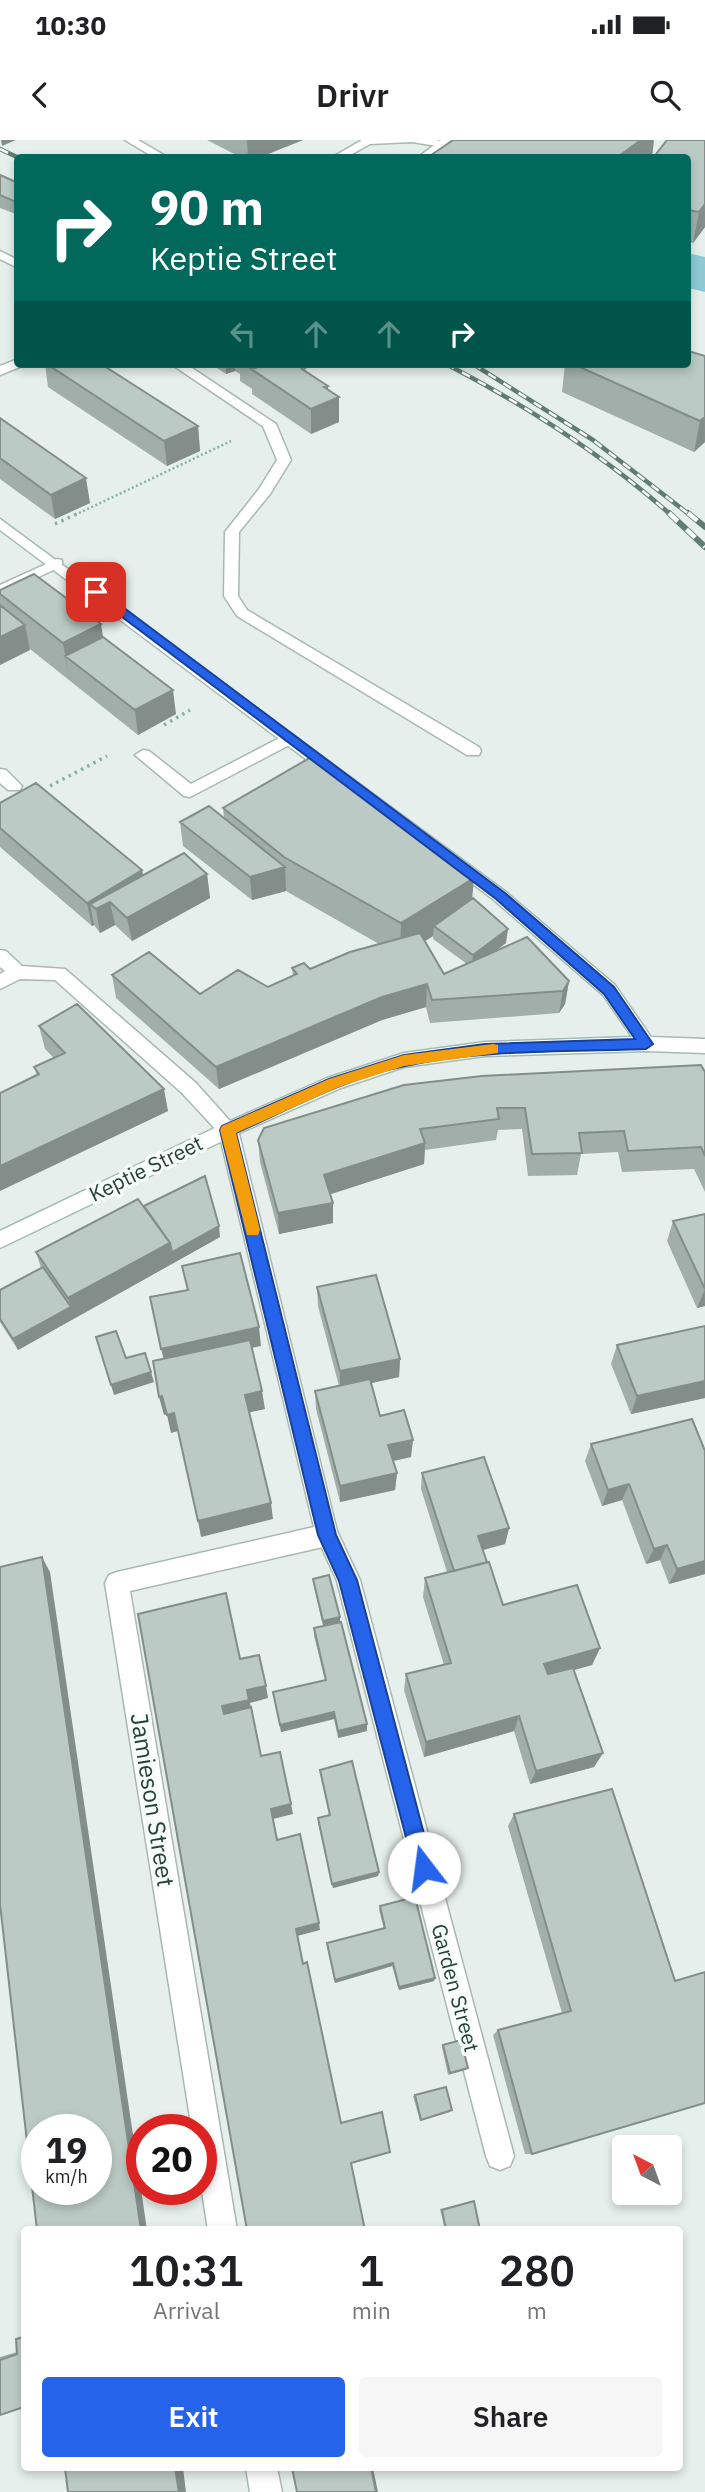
<!DOCTYPE html>
<html lang="en">
<head>
<meta charset="utf-8">
<style>
  :root { --surface:#fff; --page:#f6f6f6; --text:#202124; --muted:#757577; --accent:#2563eb }
  body { margin:0; font-family:"IBM Plex Sans",sans-serif; background:var(--page); color:var(--text); height:100vh; display:flex; flex-direction:column; font-size:26px; white-space:nowrap }
  * { box-sizing:border-box; margin:0 }
  p { font-size:23px; color:var(--muted) }
  .icon { flex:none; width:38px; height:38px; fill:none; stroke:currentColor; stroke-width:2; stroke-linecap:round; stroke-linejoin:round }
  .map { position:relative; flex:1; overflow:hidden }
  .panel { position:absolute; left:21px; top:2086px; width:662px; height:245px; display:flex; flex-direction:column; background:var(--surface); border-radius:7px; box-shadow:0 4px 10px #0003 }
  .panel>* { flex:none }
  .top-card { position:absolute; left:14px; top:14px; width:677px; height:214px; border-radius:7px; box-shadow:0 4px 10px #0003; background:#00695c; color:#fff; overflow:hidden }
  .needle { width:46px; rotate:319deg }
  .buttons { position:absolute; left:612px; top:1995px; display:grid; gap:14px }
  .buttons a { display:grid; place-items:center; width:70px; height:70px; border-radius:7px; background:var(--surface); box-shadow:0 4px 10px #0003; font-size:35px }
  .speed { position:absolute; left:21px; top:1974px; display:flex; gap:14px; font-size:35px; font-weight:700; text-align:center }
  .speed>* { display:grid; place-content:center; width:91px; height:91px; border-radius:50%; background:var(--surface); box-shadow:0 4px 10px #0003; line-height:1 }
  .speed small { font-size:18px; font-weight:400 }
  .speed .limit { border:10px solid #d22; background:#fff; color:#111 }
  .pin { position:absolute; display:grid; place-items:center; width:60px; height:60px; color:#fff; margin:-30px; border-radius:14px; box-shadow:0 4px 10px #0006 }
  .me { position:absolute; width:77px; margin:-38px; rotate:345deg; stroke-linejoin:round; filter:drop-shadow(0 0 5px #0008) }
  .turn { display:flex; align-items:center; gap:24px; height:147px; padding:0 21px; font-size:32px }
  .turn .icon { width:91px; height:91px; stroke-width:2.5 }
  .turn b { display:block; font-size:49px; line-height:60px }
  .lanes { display:flex; align-items:center; height:66px; padding:0 21px; background:#0003; justify-content:center; gap:35px; direction:ltr }
  .lanes .off { opacity:.35 }
  .eta { display:flex; justify-content:space-evenly; align-items:center; height:119px; text-align:center }
  .eta b { font-size:42px; font-weight:600; line-height:49px }
  .button { display:flex; gap:14px; margin-top:auto; padding:14px 21px }
  .button a { flex:1; height:80px; border-radius:7px; background:var(--accent); color:#fff; font-size:28px; font-weight:600; line-height:80px; text-align:center }
  .button a+a { background:var(--page); color:var(--text) }
  .status { display:flex; justify-content:space-between; align-items:center; height:49px; padding:0 35px; background:var(--surface); direction:ltr }
  .status svg { height:19px; fill:currentColor }
  header { display:flex; justify-content:space-between; align-items:center; height:91px; padding:0 21px; background:var(--surface); font-size:32px; font-weight:600 }
  .map>svg:first-child { display:block }
  .green { fill:#bfe0c8 }
  .lines { fill:none; stroke-linecap:round; stroke-linejoin:round }
  .river { fill:#8ec9d4; fill-rule:evenodd }
  .lane-casing { stroke:#a8b8b2; stroke-width:3 }
  .street-casing { stroke:#a8b8b2; stroke-width:3 }
  .secondary-casing { stroke:#a4bbb3; stroke-width:3 }
  .path-far1 { stroke:#86b3a5; stroke-width:2.5; stroke-dasharray:2 2.5; stroke-linecap:butt }
  .path { stroke:#86b3a5; stroke-width:3.5; stroke-dasharray:2.5 4.5; stroke-linecap:butt }
  .lane { fill:#fff; fill-rule:evenodd }
  .street { fill:#fff; fill-rule:evenodd }
  .secondary { fill:#fff; fill-rule:evenodd }
  .rail-far1-casing { stroke:#5f7d75; stroke-width:4.5 }
  .rail-casing { stroke:#5f7d75; stroke-width:6 }
  .rail-far1 { stroke:#f7fbf9; stroke-width:2.5; stroke-dasharray:9; stroke-linecap:butt }
  .rail { stroke:#f7fbf9; stroke-width:4.5; stroke-dasharray:12; stroke-linecap:butt }
  .wall { fill:#a1aea9; fill-rule:evenodd }
  .shaded-wall { fill:#838d89 }
  .building { fill:#bbcac4; stroke:#838d89; stroke-width:2; fill-rule:evenodd }
  .route { fill:#2563eb; stroke:#184099; stroke-width:2 }
  .slow { fill:#f59e0b }
  .labels { text-anchor:middle; stroke-width:7; stroke-linejoin:round; paint-order:stroke }
  .street-label { font-size:21px; fill:#24423a; stroke:#f7fbf9 }
  .near-street-label { font-size:24px; fill:#24423a; stroke:#f7fbf9 }
</style>
</head>
<body>
<div class="status"><b>10:30</b><svg viewBox="0 0 49 12"><path d="M0 12V9h3v3zM5 12V6h3v6zM10 12V3h3v9zM15 12V0h3v12zM26 1h20v11H26zM47 4h2v5h-2z"/></svg></div>
<header><svg class="icon" aria-label="back" viewBox="0 0 24 24"><path d="M15 5l-7 7 7 7"/></svg>Drivr<svg class="icon" aria-label="search" viewBox="0 0 24 24"><circle cx="10" cy="10" r="6"/><path d="M15 15l6 6"/></svg></header>
<div class="map">
<svg width="705" height="2352" viewBox="0 0 705 2352">
  <rect width="100%" height="100%" fill="#e6efeb"/>
  <path class="green" d="M688,116l17,4v30l-17,-5z"/>
  <g class="lines">
    <path class="river" d="M688,113l17,4v35l-17,-4z"/>
    <g class="lane-casing">
      <path id="lane" d="M362,0h75l11,4 -5,3 -31,-5 -42,2 -25,14h-14z
        M269,280l7,4 15,36 -21,34 -31,38 -1,64 9,14 232,137 2,4 -2,4h-12l-230,-139 -13,-20 1,-64 34,-43 18,-29 -15,-36z
        M57,419l5,1v6l-62,29v-10z
        M289,593l8,5 -2,4 -105,55 -6,-1 -49,-41 8,-5 6,1 42,33z
        M0,629l6,1 16,16 -2,4h-12l-8,-7z
        M0,810l6,1 16,15 43,3 131,114 2,5 -2,5 -7,2 -7,-2 -127,-113 -35,-1 -20,10v-15l5,-3 -5,-4z
        M327,1384l8,3 25,53 154,576 -4,10 -10,4 -10,-4 -4,-10 -149,-575 -21,-46 3,-8z"/>
    </g>
    <g class="street-casing">
      <path id="street" d="M125,0h13l31,18h-14z
        M441,0h12l-23,18h-13z
        M0,111l18,9v8l-18,-9z
        M18,219v5l4,2 -22,9v-9z
        M171,224h15l90,60 -7,4 -5,-1z
        M189,941l7,2 42,47 100,405 -3,8 -8,3 -197,45 107,639h-29l-7,-45v-55h-9l-87,-547 4,-8 8,-3 197,-45 -95,-394 -37,-40 -2,-5 2,-5z
        M246,2328h31l5,24h-32z"/>
    </g>
    <g class="secondary-casing">
      <path id="secondary" d="M0,379l506,373 109,93 36,52 54,2v14l-59,-2 -161,5 -81,11 -63,21 -106,47 -235,113v-17l221,-106 106,-47 77,-25 81,-11 147,-5 -29,-42 -109,-95 -494,-370z"/>
    </g>
    <path class="path-far1" d="M75,375l156,-74"/>
    <path class="path" d="M55,384l24,-11
      M164,585l26,-15
      M50,646l57,-30"/>
    <use href="#lane" class="lane"/>
    <use href="#street" class="street"/>
    <use href="#secondary" class="secondary"/>
    <g class="rail-far1-casing">
      <path id="rail-far1" d="M0,9l19,9
        M446,224c81,42 156,90 225,151
        M473,224l120,76 97,75"/>
    </g>
    <g class="rail-casing">
      <path id="rail" d="M669,373l36,34
        M688,373l17,14"/>
    </g>
    <use href="#rail-far1" class="rail-far1"/>
    <use href="#rail" class="rail"/>
  </g>
  <path class="wall" d="M207,0h96l-45,18h-16z
    M705,0v87l-12,16 -5,-2v-83z
    M0,35l18,8v32l-18,-7z
    M45,224h56l97,62 2,25 -33,15 -119,-79z
    M211,224h91l5,8 21,18 11,32 -28,12 -59,-40v-5l-12,-8v-7l-5,-3 -9,3z
    M565,224h123l17,78 -11,10 -132,-60z
    M0,278l90,85 -35,16 -55,-40z
    M0,450l103,47 73,77 -38,21 -108,-86 -30,16z
    M0,663l142,67 1,5 64,-1 3,24 -78,43 -17,-16 -15,8 -6,-8 -2,1 -92,-79z
    M223,668l250,90 33,45 -12,9 75,29 -4,23 -6,9 -129,10 -4,-16 -44,13 -163,69 -103,-91 -4,-23 88,19 68,-7 25,-11 -1,-8 18,1 69,-25 -93,-53 -34,9 -69,-54 -3,-24 44,-4zM433,796v3l34,25 -23,10 -19,-33z
    M39,886l129,85 -85,40 -46,-75 -3,-9 20,-9 -9,-9z
    M705,932v120l-11,-23 -72,3 -4,-20 -37,2 -4,21 -49,1 -6,-47 -24,1 -2,10 -71,10 -1,14 -94,30 3,9v20l-54,11 -19,-72 -2,-22z
    M144,1066l76,31 -202,113 -18,-28v-32l41,-22 -5,-16z
    M705,1074v92l-8,2 -30,-67 6,-20z
    M317,1147l83,72 -1,18 -28,6 9,33 31,41 -18,4 4,12 -2,17 -55,12 -24,-93 -1,-18 24,-5 -21,-80z
    M705,1186v72l-74,16 -20,-50 6,-19z
    M692,1279l13,155 -36,10 -9,-24 -14,4 -24,-64 -20,6 -17,-45 6,-17z
    M422,1333l87,55 -4,16 -22,6 20,55 97,43 -8,17 -18,5 29,83 -9,14 -64,17 -16,-53 -90,26 -20,-67 2,-16 38,-9 -21,-68 2,-19 22,-6 -26,-83z
    M313,1439l27,43 27,102v7l-29,7 -4,-19 -53,13 -8,-40 52,-12 -11,-44v-8l9,-2 -9,-39z
    M320,1630l58,106 -45,12 -15,-65v-5l11,-3z
    M514,1674l161,167 -143,173h-7l-32,-119 5,-5 64,-17 -54,-187z
    M380,1766l55,72 -1,3 -35,9 -7,-24 -57,17 -8,-36 57,-18 -5,-19z
    M443,1905l25,23 -2,2 -18,5 -6,-28z
    M415,1955l35,17 -30,9 -7,-25z
    M472,2061h2l6,29h-35l-5,-21z
    M24,2195v72l-24,8v-58l17,-5 -1,-13z"/>
  <path class="shaded-wall" d="M1,0h15l-14,6z
    M247,0h56l-45,18h-10z
    M641,0h13l-2,18h-36z
    M705,64v23l-12,16 6,-31z
    M226,224h9v7l-9,3z
    M328,246v16l11,-5v25l-28,12v-25l13,-22z
    M705,277v25l-11,10 6,-31z
    M198,286l2,25 -33,15 -3,-25z
    M86,338l4,25 -35,16 -4,-24z
    M101,484l6,38 -42,-6 5,25 -7,-38z
    M25,485l5,25 -30,15v-28z
    M173,550l3,24 -38,21 -3,-25z
    M285,727l1,24 -34,9 -2,-23z
    M142,730l4,23 -36,9 5,23 -15,8 -4,-24 -6,-5 4,21 -2,1 -5,-23z
    M207,734l3,24 -78,43 -5,-23z
    M474,738l-3,34 -37,14 -1,10 -33,21 1,-34z
    M508,789l-2,14 -34,25 1,-13z
    M569,841l-4,23 -6,9 4,-22z
    M427,844l-1,23 -44,13 -163,69 -3,-22 166,-70z
    M164,949l4,22 -168,80v-25z
    M425,1003l-1,21 -99,32 -1,-21z
    M333,1063v20l-54,11 -1,-21z
    M219,1086l1,11 -202,113 -5,-11 58,-32 -3,-9 102,-55z
    M705,1149v17l-8,2z
    M259,1187l2,19 -95,21 -5,-18z
    M400,1219l-1,18 -59,13v-19z
    M151,1232l3,10 -40,13 -3,-10z
    M705,1241v17l-74,16 6,-18z
    M262,1251l3,18 -18,4 -2,-18z
    M162,1256l5,18 -3,1 -5,-18z
    M174,1273l4,18 -7,2 -4,-18z
    M413,1300l-2,17 -23,5v-17z
    M397,1333l-2,17 -55,12v-16z
    M629,1344l-7,16 -20,6 6,-16z
    M271,1363l2,16 -72,18 -3,-16z
    M509,1388l-4,16 -30,8 3,-16z
    M667,1405l-7,15 -14,4 8,-15z
    M42,1417l8,15 97,658h-6z
    M705,1421v13l-36,10 8,-15z
    M340,1477v7l-17,5v-8z
    M600,1508l-8,17 -54,15 6,-16z
    M266,1546l2,12 -18,5 2,9 -27,6 -3,-12 25,-16z
    M334,1572v7l-53,13 -1,-7z
    M519,1576l-5,15 -90,26 2,-15z
    M367,1584v7l-29,7v-7z
    M603,1613l-9,14 -64,17 6,-13z
    M291,1664l2,10 -20,5 -2,-10z
    M379,1732l-1,4 -45,12 -1,-4z
    M319,1783l1,7 -23,6 -1,-7z
    M393,1823l-1,3 -57,17v-3z
    M435,1838l-1,3 -35,9v-3z
    M175,2328h8l3,24h-7z
    M371,2328h2l5,24h-2z"/>
  <path class="building" d="M453,0h188l-25,18h-189z
    M667,0h38v64l-6,8 -11,-2v-52h-35z
    M0,35l18,8v20l-18,-8z
    M688,211l17,5v61l-5,4 -127,-57h115z
    M47,224h54l97,62 -34,15z
    M249,224h53l5,3 -5,2 26,17 -4,1 15,10 -28,12 -60,-40 4,-1z
    M0,278l86,60 -35,17 -51,-37z
    M34,434l67,50 -38,19 -63,-49v-4z
    M0,465l25,20 -25,12z
    M103,497l70,53 -38,20 -70,-54z
    M313,616l161,122 -73,45 -117,-66 -61,-49z
    M36,643l106,87 -55,33 -87,-75v-25z
    M209,666l76,61 -35,10 -70,-55z
    M184,713l23,21 -80,44 -17,-16 -14,7 -6,-5z
    M473,758l35,31 -35,26 -39,-29z
    M420,793l24,41 83,-37 42,44 -6,10 -131,9 -5,-16 -45,13 -166,70 -104,-92 37,-23 51,42 38,-24 30,17 29,-13 -5,-6 12,-5 6,6 40,-17z
    M77,864l87,85 -164,77v-73l39,-19 -5,-7 31,-14 -26,-27z
    M701,925l4,7v84l-4,-9 -73,4 -4,-20 -45,2 3,20 -50,1 -7,-46h-28l2,11 -79,10 5,14 -101,32 9,28 -55,10 -20,-73 6,-12 140,-43 78,-9z
    M205,1036l14,50 -47,26 -2,-9 -26,-37z
    M138,1059l32,44 -102,55 -32,-46z
    M705,1074v75l-32,-68z
    M240,1113l19,74 -98,22 -11,-52 38,-7 -6,-24z
    M43,1127l28,40 -58,32 -13,-20v-29z
    M376,1135l24,84 -60,12 -23,-84z
    M705,1186v55l-68,15 -20,-51z
    M116,1191l10,27 19,-5 6,19 -40,13 -15,-48z
    M250,1200l12,51 -17,4 26,108 -73,18 -24,-108 -7,2 -5,-19 -3,1 -6,-36z
    M370,1239l10,37 24,-6 9,30 -25,5 9,28 -57,13 -25,-95z
    M692,1279l13,32v110l-28,8 -10,-24 -13,4 -25,-65 -21,6 -17,-46z
    M484,1317l25,71 -31,8 9,26 -33,9 -32,-98z
    M42,1417l99,673h-104l-37,-326v-337zM37,1990h59v59h-59z
    M489,1422l14,43 74,-20 23,63 -56,16 4,10 25,-6 30,85 -67,18 -17,-55 -93,26 -20,-68 45,-11 -26,-85z
    M329,1435l11,42 -17,4 -10,-42z
    M226,1453l14,66 19,-4 7,31 -19,4 2,10 -27,6 2,8 27,-7 10,49 19,-4 11,52 -20,5 6,31 23,-6 19,89 -23,6 7,35 4,-2 34,161 41,-11 8,40 -39,11 14,67h-118l-109,-616z
    M341,1482l26,102 -29,7 -4,-19 -54,13 -7,-33 53,-12 -12,-52z
    M352,1621l27,111 -47,12 -14,-66 12,-3 -10,-45z
    M612,1649l63,192 30,-9v131l-173,51 -34,-124 73,-19 -57,-197z
    M415,1757l20,81 -36,9 -6,-24 -58,17 -8,-37 58,-15 -5,-22z
    M461,1900l7,28 -18,5 -7,-28z
    M446,1947l6,23 -31,10 -6,-25z
    M474,2061l6,29h-34l-4,-20z
    M24,2197v70l-24,8v-55l17,-6 -1,-15z
    M65,2328h110l4,24h-111z
    M292,2328h79l5,24h-79z"/>
  <path class="route" d="M93,450h7l405,303 109,94 39,57 -7,5c-80,3 -162,0 -241,17 -59,12 -115,43 -169,67l100,402 21,45 76,288 -2,7 -7,3 -7,-3 -3,-7 -75,-287 -21,-46 -98,-405 2,-4 107,-47 75,-24 81,-11 150,-5 -31,-45 -108,-95 -403,-304z"/>
  <path class="slow" d="M493,904l5,1v8l-94,13 -65,21 -103,46 24,97 -2,5h-11l-27,-105 2,-4 107,-47 75,-24z"/>
  <g class="labels">
    <g class="street-label">
      <text transform="translate(146 1029) rotate(-26)" y="7">Keptie Street</text>
      <text transform="translate(455 1848) rotate(75)" y="7">Garden Street</text>
    </g>
    <g class="near-street-label">
      <text transform="translate(152 1660) rotate(81)" y="8">Jamieson Street</text>
    </g>
  </g>
</svg>
<div class="buttons">
<a><svg class="needle" viewBox="-14 -14 28 28"><path d="M0-13l5 13h-10z" fill="#e53935"/><path d="M0 13l5-13h-10z" fill="#757577"/></svg></a>
</div>
<div class="speed"><div>19<small>km/h</small></div><div class="limit">20</div></div>
<div class="pin" style="left:96px;top:452px;background:#d93025"><svg class="icon" aria-label="arrive" viewBox="0 0 24 24"><path d="M6 21V4h12l-3 4 3 4H6"/></svg></div>
<svg class="me" style="left:424px;top:1728px" viewBox="-20 -20 40 40"><circle r="19" fill="#fff"/><path d="M0-13L10 11 0 6-10 11z" fill="#2563eb"/></svg>
<div class="top-card">
<div class="turn"><svg class="icon" aria-label="right" viewBox="0 0 24 24"><path d="M7 20v-9h11M14 6l5 5-5 5"/></svg><div><b>90 m</b>Keptie Street</div></div>
<div class="lanes"><svg class="icon off" aria-label="left" viewBox="0 0 24 24"><path d="M17 20v-9H6M10 6l-5 5 5 5"/></svg><svg class="icon off" aria-label="ahead" viewBox="0 0 24 24"><path d="M12 20V5M6 11l6-6 6 6"/></svg><svg class="icon off" aria-label="ahead" viewBox="0 0 24 24"><path d="M12 20V5M6 11l6-6 6 6"/></svg><svg class="icon" aria-label="right" viewBox="0 0 24 24"><path d="M7 20v-9h11M14 6l5 5-5 5"/></svg></div>
</div>
<section class="panel">
<div class="eta">
<div><b>10:31</b><p>Arrival</p></div>
<div><b>1</b><p>min</p></div>
<div><b>280</b><p>m</p></div>
</div>
<div class="button"><a>Exit</a><a>Share</a></div>
</section>
</div>
</body>
</html>
